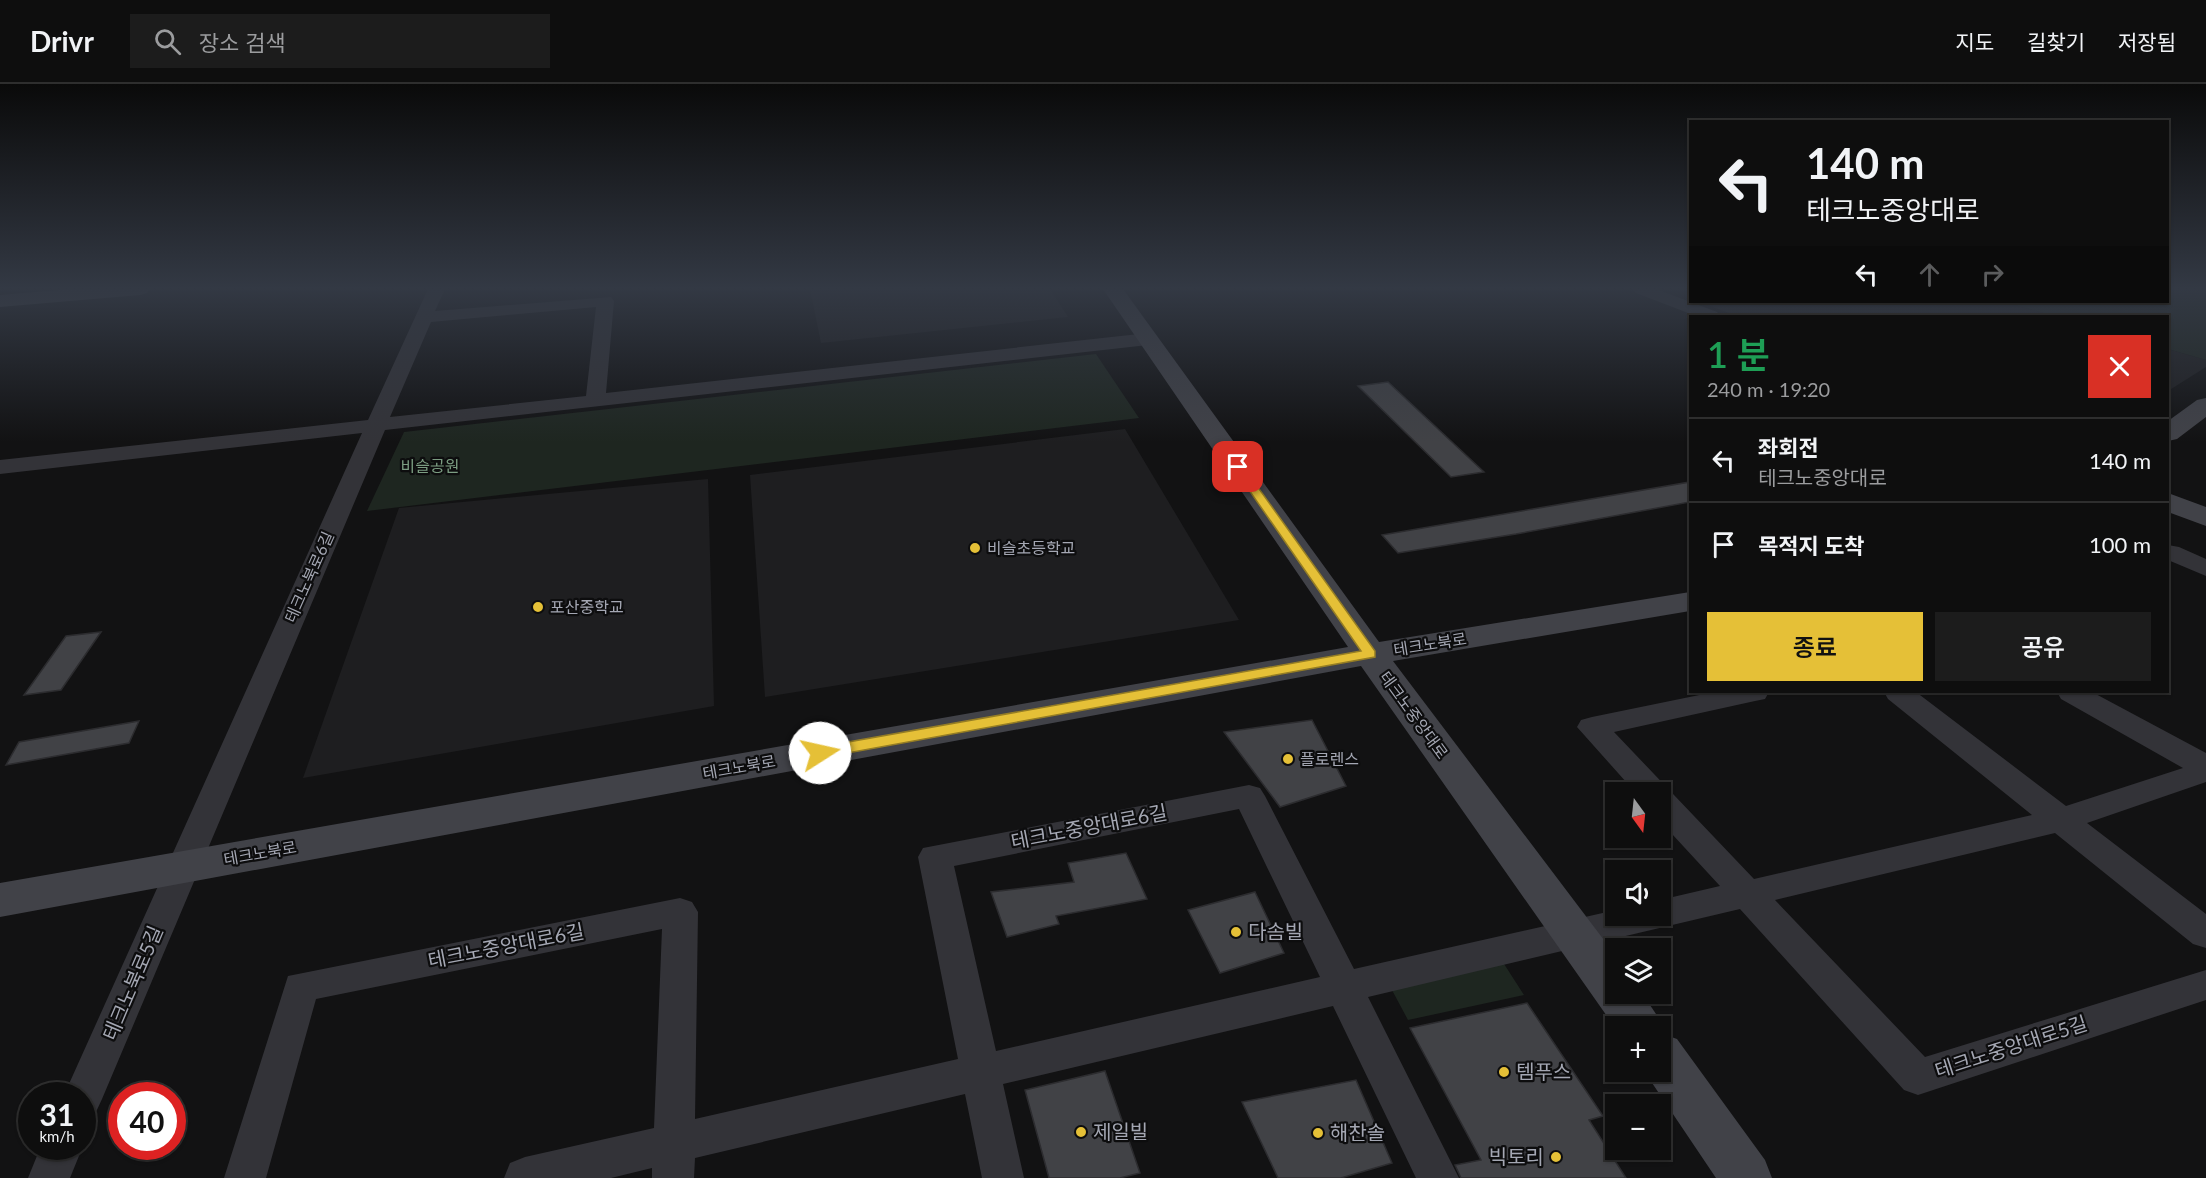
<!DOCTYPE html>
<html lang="ko">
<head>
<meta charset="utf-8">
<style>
  :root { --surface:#0e0e0e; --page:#1c1c1c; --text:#f1f3f6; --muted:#9b9c9e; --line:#2e2e2e; --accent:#e5c037 }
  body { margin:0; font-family:Lato,"Noto Sans KR",sans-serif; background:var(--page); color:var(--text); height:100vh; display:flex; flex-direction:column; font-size:22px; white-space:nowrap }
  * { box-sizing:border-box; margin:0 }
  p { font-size:20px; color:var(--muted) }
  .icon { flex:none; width:33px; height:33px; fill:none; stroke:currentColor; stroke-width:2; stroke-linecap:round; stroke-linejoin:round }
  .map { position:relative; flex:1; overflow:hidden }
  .details { position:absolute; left:1689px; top:231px; width:480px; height:378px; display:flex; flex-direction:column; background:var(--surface); border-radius:0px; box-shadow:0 2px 4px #0004,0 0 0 2px var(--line) }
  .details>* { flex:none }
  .hud { position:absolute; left:1689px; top:36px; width:480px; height:183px; border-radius:0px; box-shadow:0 2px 4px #0004,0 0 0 2px var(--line); background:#0e0e0e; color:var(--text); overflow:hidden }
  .needle { width:39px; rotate:165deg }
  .controls { position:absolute; left:1605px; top:698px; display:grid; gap:12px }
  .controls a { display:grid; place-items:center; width:66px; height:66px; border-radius:0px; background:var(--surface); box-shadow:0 2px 4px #0004,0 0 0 2px var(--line); font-size:30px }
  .speed { position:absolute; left:18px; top:998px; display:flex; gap:12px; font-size:30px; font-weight:700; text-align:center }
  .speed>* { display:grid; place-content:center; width:78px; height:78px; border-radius:50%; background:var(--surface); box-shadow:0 2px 4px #0004,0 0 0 2px var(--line); line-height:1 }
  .speed small { font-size:15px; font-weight:400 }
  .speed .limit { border:9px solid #d22; background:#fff; color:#111 }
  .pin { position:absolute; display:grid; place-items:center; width:51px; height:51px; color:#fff; margin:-26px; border-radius:12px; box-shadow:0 3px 9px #0006 }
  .me { position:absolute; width:66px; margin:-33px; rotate:80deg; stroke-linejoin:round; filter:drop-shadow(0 0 4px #0008) }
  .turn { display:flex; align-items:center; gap:21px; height:126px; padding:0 18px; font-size:27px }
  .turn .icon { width:78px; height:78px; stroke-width:2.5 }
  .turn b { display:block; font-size:42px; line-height:51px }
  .lanes { display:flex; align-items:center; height:57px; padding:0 18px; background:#0003; justify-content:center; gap:30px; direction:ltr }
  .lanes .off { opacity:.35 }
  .round { display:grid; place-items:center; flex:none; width:63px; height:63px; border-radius:0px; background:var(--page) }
  .headline { display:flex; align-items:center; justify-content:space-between; height:102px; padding:0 18px }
  h1 { font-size:36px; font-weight:600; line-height:45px; color:#1e9e55 }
  .button { display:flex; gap:12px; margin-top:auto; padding:12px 18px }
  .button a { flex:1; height:69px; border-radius:0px; background:var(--accent); color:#111; font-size:24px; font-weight:600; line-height:69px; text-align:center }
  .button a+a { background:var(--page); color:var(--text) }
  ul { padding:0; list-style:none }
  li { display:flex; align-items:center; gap:18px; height:84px; padding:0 18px; border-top:2px solid var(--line) }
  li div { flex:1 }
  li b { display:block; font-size:22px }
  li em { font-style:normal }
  header { display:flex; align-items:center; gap:36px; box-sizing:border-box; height:84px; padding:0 30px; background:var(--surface); border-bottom:2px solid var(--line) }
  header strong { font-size:28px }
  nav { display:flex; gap:33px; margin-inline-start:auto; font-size:21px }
  .search { width:420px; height:54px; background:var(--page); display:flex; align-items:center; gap:15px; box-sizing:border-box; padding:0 21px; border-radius:0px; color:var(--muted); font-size:22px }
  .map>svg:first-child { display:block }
  .built { fill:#1e1e20 }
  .green { fill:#1e2620 }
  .building { fill:#414246; stroke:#2c2c2f; stroke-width:1.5 }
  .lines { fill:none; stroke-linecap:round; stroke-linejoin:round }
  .street { fill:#333338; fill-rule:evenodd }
  .secondary { fill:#414248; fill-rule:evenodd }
  .route { fill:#e5c037; stroke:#957d24; stroke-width:1.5 }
  .poi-dot { fill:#e5c037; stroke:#0d0d0e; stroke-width:2 }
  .labels { text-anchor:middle; stroke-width:4.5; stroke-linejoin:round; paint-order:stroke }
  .park-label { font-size:16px; fill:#7c9d82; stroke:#0d0d0e }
  .poi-label { font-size:16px; fill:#a4a7b3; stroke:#0d0d0e; text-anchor:start }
  .street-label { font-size:16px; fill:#a4a7b3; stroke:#0d0d0e }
  .near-street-label { font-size:20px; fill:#a4a7b3; stroke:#0d0d0e }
  .near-poi-label { font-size:20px; fill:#a4a7b3; stroke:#0d0d0e; text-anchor:start }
</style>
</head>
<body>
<header>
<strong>Drivr</strong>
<div class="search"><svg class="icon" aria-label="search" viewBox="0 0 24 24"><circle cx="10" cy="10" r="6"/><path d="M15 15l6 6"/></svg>장소 검색</div>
<nav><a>지도</a><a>길찾기</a><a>저장됨</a></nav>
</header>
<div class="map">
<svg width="2206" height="1094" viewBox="0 0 2206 1094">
  <rect width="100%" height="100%" fill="#121213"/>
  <path class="built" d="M810,205h240l18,28 -247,26z
    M1700,218h303l52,14h-318z
    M2168,265l38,11v7l-38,24z
    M1125,345l114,191 -474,77 -15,-222z
    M708,395l6,227 -411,72 96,-270z"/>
  <path class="green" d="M2168,205h38v71l-38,-11v-33h-113l-52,-14h165z
    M1096,270l43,64 -772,93 37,-79z
    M1497,869l27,42 -116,25 -23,-43z"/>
  <path class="building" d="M1388,298l96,90 -33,5 -93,-91z
    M1690,398v20l-174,32 -118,19 -16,-18z
    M101,548l-40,58 -37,5 42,-59z
    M1312,636l34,66 -66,21 -56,-75z
    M139,637l-10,22 -123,22 13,-23z
    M1126,769l21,46 -91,17 3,8 -52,13 -16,-45 83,-10 -6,-19z
    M1255,808l29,61 -64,20 -32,-63z
    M1527,919l76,113 -14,4 37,58h-165l-6,-13 26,-5 -71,-132z
    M1105,987l35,102 -20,5h-71l-24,-88z
    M1356,996l36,83 -51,15h-63l-36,-76z"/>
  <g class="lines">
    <path class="street" d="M428,205h17l-10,22 176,-14 3,4 -8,92 542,-60 9,6 -9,6 -763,85 -283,669 -6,13 -14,5v-22h-18l298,-662 -362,41v-14l368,-40zM596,223l-10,89 -196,21 41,-95z
      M1633,205h23l61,23 3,4h-24l-60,-23z
      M2168,461l11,2 27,12v17l-38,-16z
      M1714,608h55l-4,7 -10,2 -141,31 140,147 278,-64 -144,-116 -4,-7h32l150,114 117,-38 -122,-69 -4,-7h35l114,61v29l-119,41 119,91v34l-13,-4 -138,-111 -280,67 150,157 281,-87v30l-288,95 -14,-5 -164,-181 -372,88 91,181h-43l-83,-172 -330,78 21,94h-42l-17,-84 -270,64 -1,20h-42v-10l-41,10h-107l6,-15 15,-6 129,-29 8,-199 -346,70 -50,179h-42l64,-202 392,-78 12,4 6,10 -3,207 263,-60 -40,-202 5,-9 326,-63 11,3 5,8 89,173 262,-59v5h44v-15l60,-14 -60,-65v-29h-25l-58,-65 4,-7 11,-3zM1239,725l81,168 -324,74 -42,-185z
      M82,1061l1,1 -13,32h-42l13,-32z"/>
    <path class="secondary" d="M71,205h79l-3,4 -7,2 -140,12v-12z
      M1103,205h20l256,353 311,-50v19l-297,50 223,295v37h26l22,33 -4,6v-6h-44v3l-255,-363 -1361,251v-34l1348,-236z
      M2206,314v19l-29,22 -9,2v-20l29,-21z
      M2168,409l38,14v19l-38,-14z
      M1660,949l17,6 88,121 7,18h-56l-72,-107h16z"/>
  </g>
  <linearGradient id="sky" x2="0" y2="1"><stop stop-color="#0a0a0a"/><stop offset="0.57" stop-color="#333944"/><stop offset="1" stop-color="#333944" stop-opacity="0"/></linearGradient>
  <rect width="2206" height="358" fill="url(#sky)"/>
  <path class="route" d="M1234,381h8l133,186v6l-555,101 -6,-2 -2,-3 8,-6 541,-96 -128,-184z"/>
  <g class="poi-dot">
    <circle cx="975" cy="464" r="6"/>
    <circle cx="538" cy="523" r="6"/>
    <circle cx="1288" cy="675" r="6"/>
    <circle cx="1236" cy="848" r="6"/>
    <circle cx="1504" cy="988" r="6"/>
    <circle cx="1081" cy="1048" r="6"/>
    <circle cx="1318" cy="1049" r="6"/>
    <circle cx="1556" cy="1073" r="6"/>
  </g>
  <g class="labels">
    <g class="park-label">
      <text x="430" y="388">비슬공원</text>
    </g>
    <g class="poi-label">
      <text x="987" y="470">비슬초등학교</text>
      <text x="550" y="529">포산중학교</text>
      <text x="1300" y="681">플로렌스</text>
    </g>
    <g class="street-label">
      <text transform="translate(309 493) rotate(-66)" y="6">테크노북로6길</text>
      <text transform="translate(1430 560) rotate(-9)" y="6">테크노북로</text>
      <text transform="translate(1414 631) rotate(54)" y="6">테크노중앙대로</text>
      <text transform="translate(739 683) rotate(-10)" y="6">테크노북로</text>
      <text transform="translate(260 769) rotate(-10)" y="6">테크노북로</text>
    </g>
    <g class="near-street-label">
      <text transform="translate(1089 743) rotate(-11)" y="7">테크노중앙대로6길</text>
      <text transform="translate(506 862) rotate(-11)" y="7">테크노중앙대로6길</text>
      <text transform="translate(133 899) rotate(-67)" y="7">테크노북로5길</text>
      <text transform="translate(2011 963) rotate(-18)" y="7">테크노중앙대로5길</text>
    </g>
    <g class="near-poi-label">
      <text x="1248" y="855">다솜빌</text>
      <text x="1516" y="995">템푸스</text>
      <text x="1093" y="1055">제일빌</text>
      <text x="1330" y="1056">해찬솔</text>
      <text x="1544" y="1080" text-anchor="end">빅토리</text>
    </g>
  </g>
</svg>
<div class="controls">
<a><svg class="needle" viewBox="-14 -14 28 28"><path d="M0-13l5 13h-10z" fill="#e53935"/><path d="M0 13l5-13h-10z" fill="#9b9c9e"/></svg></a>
<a><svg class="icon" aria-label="sound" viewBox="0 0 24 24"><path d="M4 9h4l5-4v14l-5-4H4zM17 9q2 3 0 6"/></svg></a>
<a><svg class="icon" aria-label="layers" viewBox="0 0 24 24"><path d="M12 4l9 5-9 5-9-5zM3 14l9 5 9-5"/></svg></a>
<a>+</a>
<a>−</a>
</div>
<div class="speed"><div>31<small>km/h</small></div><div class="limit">40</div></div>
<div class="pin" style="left:1238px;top:383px;background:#d93025"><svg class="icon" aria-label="arrive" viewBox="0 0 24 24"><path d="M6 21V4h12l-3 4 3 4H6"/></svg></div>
<svg class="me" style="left:820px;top:669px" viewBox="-20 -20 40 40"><circle r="19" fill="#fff"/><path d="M0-13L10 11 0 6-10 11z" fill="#e5c037"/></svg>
<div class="hud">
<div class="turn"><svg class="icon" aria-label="left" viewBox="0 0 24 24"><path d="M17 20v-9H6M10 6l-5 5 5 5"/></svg><div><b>140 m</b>테크노중앙대로</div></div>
<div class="lanes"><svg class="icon" aria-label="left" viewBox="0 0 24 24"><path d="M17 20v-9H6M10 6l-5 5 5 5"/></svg><svg class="icon off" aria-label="ahead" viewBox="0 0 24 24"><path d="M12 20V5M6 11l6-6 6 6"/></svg><svg class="icon off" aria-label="right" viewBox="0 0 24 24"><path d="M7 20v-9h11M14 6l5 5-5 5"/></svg></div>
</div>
<section class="details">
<div class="headline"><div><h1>1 분</h1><p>240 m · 19:20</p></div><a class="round" style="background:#d93025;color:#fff"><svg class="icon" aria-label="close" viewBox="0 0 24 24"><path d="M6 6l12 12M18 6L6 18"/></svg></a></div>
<ul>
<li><svg class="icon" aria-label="left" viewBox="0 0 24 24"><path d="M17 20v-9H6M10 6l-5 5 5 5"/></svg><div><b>좌회전</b><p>테크노중앙대로</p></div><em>140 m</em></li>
<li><svg class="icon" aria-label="arrive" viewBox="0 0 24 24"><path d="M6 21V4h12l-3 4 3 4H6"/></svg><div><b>목적지 도착</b></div><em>100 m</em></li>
</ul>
<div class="button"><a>종료</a><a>공유</a></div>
</section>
</div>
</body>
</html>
